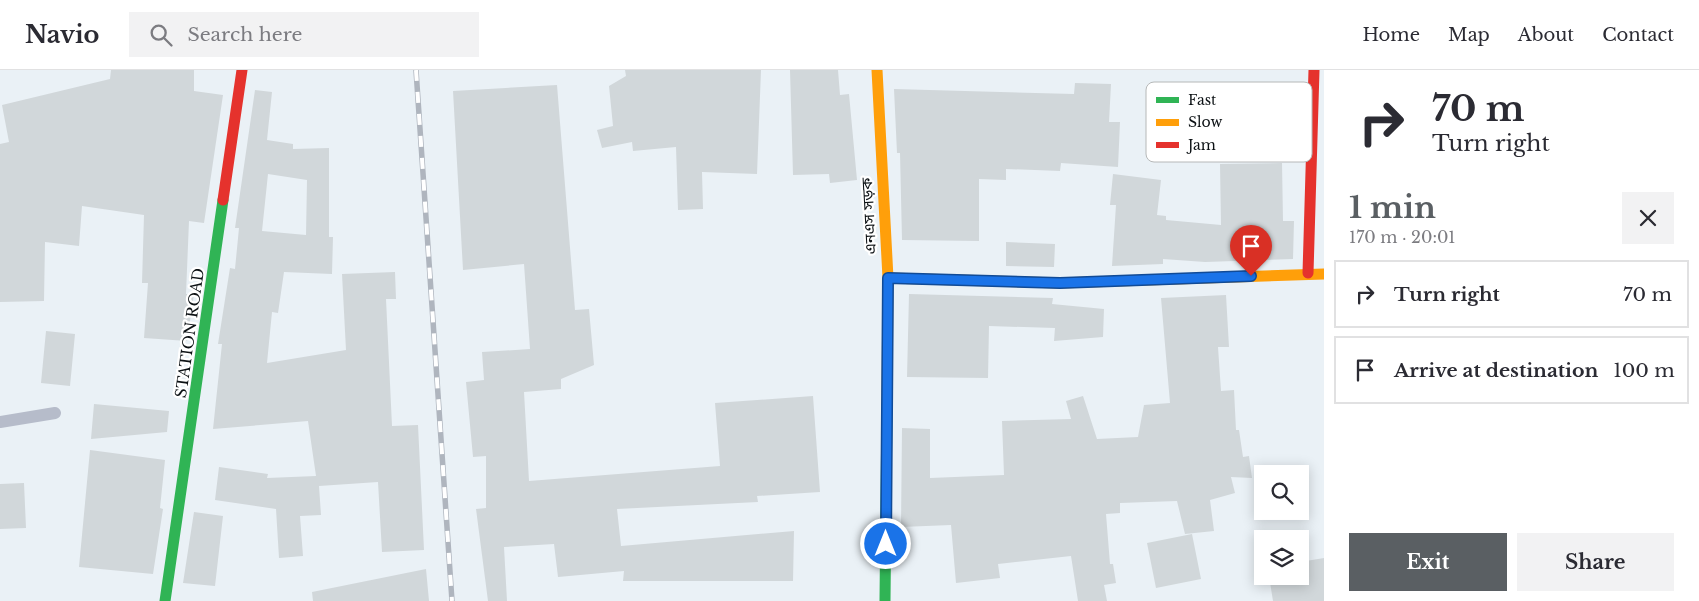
<!DOCTYPE html>
<html lang="en">
<head>
<meta charset="utf-8">
<style>
  :root { --surface:#fff; --page:#f2f2f3; --text:#2b2b33; --muted:#7c7c81; --line:#e1e1e2; --accent:#5a5f63 }
  body { margin:0; font-family:"Libre Baskerville","Noto Sans Bengali",serif; background:var(--page); color:var(--text); height:100vh; display:flex; flex-direction:column; font-size:19px; white-space:nowrap }
  * { box-sizing:border-box; margin:0 }
  p { font-size:16px; color:var(--muted) }
  .icon { flex:none; width:28px; height:28px; fill:none; stroke:currentColor; stroke-width:2; stroke-linecap:round; stroke-linejoin:round }
  .map { position:relative; flex:1; overflow:hidden }
  .details { display:flex; flex-direction:column; background:var(--surface); width:375px }
  .details>* { flex:none }
  .hud { background:#fff; color:var(--text); overflow:hidden }
  .tools { position:absolute; left:1254px; top:395px; display:grid; gap:10px }
  .tools a { display:grid; place-items:center; width:55px; height:55px; border-radius:0px; background:var(--surface); box-shadow:0 2px 12px #0003; font-size:25px }
  .pin { position:absolute; display:grid; place-items:center; width:42px; height:42px; color:#fff; margin:-51px -21px; border-radius:50% 50% 50% 0; rotate:-45deg; box-shadow:0 0 5px #0007 }
  .pin .icon { rotate:45deg }
  .me { position:absolute; width:55px; margin:-28px; rotate:0deg; stroke-linejoin:round; filter:drop-shadow(0 0 4px #0008) }
  .turn { display:flex; align-items:center; gap:18px; height:105px; padding:0 25px; font-size:22px }
  .turn .icon { width:65px; height:65px; stroke-width:2.5 }
  .turn b { display:block; font-size:35px; line-height:42px }
  .round { display:grid; place-items:center; flex:none; width:52px; height:52px; border-radius:0px; background:var(--page) }
  .overview { display:flex; align-items:center; justify-content:space-between; height:85px; padding:0 25px }
  h1 { font-size:30px; font-weight:700; line-height:38px; color:var(--accent) }
  .action { display:flex; gap:10px; margin-top:auto; padding:10px 25px }
  .action a { flex:1; height:58px; border-radius:0px; background:var(--accent); color:#fff; font-size:20px; font-weight:700; line-height:58px; text-align:center }
  .action a+a { background:var(--page); color:var(--text) }
  ul { padding:0; list-style:none }
  li { display:flex; align-items:center; gap:15px; height:68px; margin:0 10px 8px; padding:0 15px; border:2px solid var(--line); border-radius:0px }
  li div { flex:1 }
  li b { display:block; font-size:19px }
  li em { font-style:normal }
  header { display:flex; align-items:center; gap:30px; box-sizing:border-box; height:70px; padding:0 25px; background:var(--surface); border-bottom:1px solid var(--line) }
  header strong { font-size:24px }
  nav { display:flex; gap:28px; margin-inline-start:auto; font-size:18px }
  .search { width:350px; height:45px; background:var(--page); display:flex; align-items:center; gap:12px; box-sizing:border-box; padding:0 18px; border-radius:0px; color:var(--muted); font-size:19px }
  main { display:flex; flex:1; min-height:0 }
  .map>svg:first-child { display:block }
  .building { fill:#d1d7da; fill-rule:evenodd }
  .lines { fill:none; stroke-linecap:round; stroke-linejoin:round }
  .lane { stroke:#b6bcca; stroke-width:12 }
  .fast { stroke:#30b455; stroke-width:11 }
  .slow { stroke:#ff9f0a; stroke-width:11 }
  .jam { stroke:#e5322d; stroke-width:11 }
  .rail-casing { stroke:#afb5be; stroke-width:5.5 }
  .rail { stroke:#fff; stroke-width:4; stroke-dasharray:11; stroke-linecap:butt }
  .route-casing { stroke:#114b97; stroke-width:12 }
  .route { stroke:#1a73e8; stroke-width:9 }
  .labels { text-anchor:middle; stroke-width:4.5; stroke-linejoin:round; paint-order:stroke }
  .street-label { font-size:15px; fill:#0c1114; stroke:#fff }
  .key { fill:#fff; stroke:#b6b8b8; stroke-width:1 }
  .key-label { font-size:14px; fill:#0c1114 }
</style>
</head>
<body>
<header>
<strong>Navio</strong>
<div class="search"><svg class="icon" aria-label="search" viewBox="0 0 24 24"><circle cx="10" cy="10" r="6"/><path d="M15 15l6 6"/></svg>Search here</div>
<nav><a>Home</a><a>Map</a><a>About</a><a>Contact</a></nav>
</header>
<main>
<div class="map">
<svg width="1324" height="531" viewBox="0 0 1324 531">
  <rect width="100%" height="100%" fill="#eaf1f6"/>
  <path class="building" d="M111,0h83v21l29,4 -19,128 -15,-2 -3,73h8l-7,47 -43,-3 4,-55h-6l2,-68 -62,-9 -3,40 -34,-4 -1,59 -44,1v-158l9,-2 -7,-37 108,-26z
    M625,0h136l-4,104 -55,-2 1,37 -25,1 -2,-63 -43,4 -1,-9 -30,6 -5,-18 16,-4 -4,-40 17,-10z
    M790,0h48l2,25 9,-1 8,86 -27,3 -1,-9 -36,1z
    M1075,13l36,1 -2,38h11l-2,45 -57,-4 -1,8 -54,-2v11l-27,-1v62l-77,-1 -2,-87h-3l-3,-64 180,5z
    M557,15l18,225 14,-1 5,56 -33,14v10l-37,3 5,89 191,-15 -5,-63 98,-7 7,96 -63,4 1,6 -141,7 4,37 173,-15 -1,50h-170l1,-10 -66,6 -4,-33 -50,3 3,54h-19l-12,-92 10,-1v-52l-13,1 -7,-75 18,-2 -2,-28 48,-3 -6,-85 -61,6 -10,-179z
    M255,20l17,2 -5,48 26,4v5l36,-1v89h4l-1,37 -48,-2 -6,41 -6,-1 -5,51 79,-13 -4,-76 53,-2 1,27h-10l6,127 26,-1 6,125 -42,2 -4,-70 -59,4 2,29 -21,1 3,40 -24,2 -3,-49 -61,-9 4,-33 49,7 -1,4 49,-2 -8,-55 -95,8 9,-85h-4l12,-76 5,1 4,-41h-4zM268,104l39,6 -1,55 -44,-4z
    M1282,93l1,58h11l-1,38 -88,3 -42,-3v5l-51,2 4,-61h-6l3,-31 48,6 -4,35 9,1v4l55,5 -1,-61z
    M1006,172l49,2 -1,23 -48,-1z
    M909,224l144,4 -1,6 52,5 -1,28 -49,4 1,-13 -66,-2 -1,52 -81,-1z
    M1226,225l3,52h-11l3,44 13,-1 2,40h3l4,27 6,-1 3,22 -21,-1 4,16 -25,7 4,31 -29,3 -8,-33 -57,2v10l-14,1 4,50h3l3,19 -12,2 3,16h-29l-7,-45 -73,8 2,14 -44,5 -5,-58 -50,2 1,-99 28,1v49l74,-3 -2,-54 69,-2 -5,-18 17,-5 14,43 41,-2 6,-32 26,-2 -9,-105z
    M46,261l29,3 -5,52 -29,-3z
    M94,334l75,7 -2,21 -76,7z
    M90,380l75,10 -5,48 3,1 -10,65 -74,-7z
    M24,413l2,45 -26,1v-45z
    M194,442l29,4 -8,70 -32,-3z
    M1192,464l9,45 -45,9 -9,-45z
    M1324,488v43h-51l-4,-25h31v-14z
    M426,499l3,32h-116l-1,-9z"/>
  <g class="lines">
    <path class="lane" d="M0,352l55,-9"/>
    <path class="fast" d="M165,531l58,-401
      M885,531l2,-197"/>
    <path class="slow" d="M877,0l11,208 -1,126
      M888,208l172,5 264,-9"/>
    <path class="jam" d="M223,130l19,-130
      M1308,203l6,-203"/>
    <g class="rail-casing">
      <path id="rail" d="M416,0l36,531"/>
    </g>
    <use href="#rail" class="rail"/>
  </g>
  <g class="lines">
    <g class="route-casing">
      <path id="route" d="M886,474l2,-266 172,5 191,-7"/>
    </g>
    <use href="#route" class="route"/>
  </g>
  <g class="labels">
    <g class="street-label">
      <text transform="translate(869 146) rotate(-93)" y="5">এনএস সড়ক</text>
      <text transform="translate(190 263) rotate(-82)" y="5">STATION ROAD</text>
    </g>
  </g>
  <rect x="1146" y="12" width="166" height="80" rx="8" class="key"/>
  <rect x="1156" y="27" width="23" height="6" fill="#30b455"/>
  <rect x="1156" y="49" width="23" height="7" fill="#ff9f0a"/>
  <rect x="1156" y="72" width="23" height="6" fill="#e5322d"/>
  <g class="key-label">
    <text x="1188" y="35">Fast</text>
    <text x="1188" y="57">Slow</text>
    <text x="1188" y="80">Jam</text>
  </g>
</svg>
<div class="tools">
<a><svg class="icon" aria-label="search" viewBox="0 0 24 24"><circle cx="10" cy="10" r="6"/><path d="M15 15l6 6"/></svg></a>
<a><svg class="icon" aria-label="layers" viewBox="0 0 24 24"><path d="M12 4l9 5-9 5-9-5zM3 14l9 5 9-5"/></svg></a>
</div>
<div class="pin" style="left:1251px;top:206px;background:#d93025"><svg class="icon" aria-label="arrive" viewBox="0 0 24 24"><path d="M6 21V4h12l-3 4 3 4H6"/></svg></div>
<svg class="me" style="left:886px;top:474px" viewBox="-20 -20 40 40"><circle r="17" fill="#1a73e8" stroke="#fff" stroke-width="3"/><path d="M0-11L8 9 0 5-8 9z" fill="#fff"/></svg>
</div>
<section class="details">
<div class="hud">
<div class="turn"><svg class="icon" aria-label="right" viewBox="0 0 24 24"><path d="M7 20v-9h11M14 6l5 5-5 5"/></svg><div><b>70 m</b>Turn right</div></div>
</div>
<div class="overview"><div><h1>1 min</h1><p>170 m · 20:01</p></div><a class="round"><svg class="icon" aria-label="close" viewBox="0 0 24 24"><path d="M6 6l12 12M18 6L6 18"/></svg></a></div>
<ul>
<li><svg class="icon" aria-label="right" viewBox="0 0 24 24"><path d="M7 20v-9h11M14 6l5 5-5 5"/></svg><div><b>Turn right</b></div><em>70 m</em></li>
<li><svg class="icon" aria-label="arrive" viewBox="0 0 24 24"><path d="M6 21V4h12l-3 4 3 4H6"/></svg><div><b>Arrive at destination</b></div><em>100 m</em></li>
</ul>
<div class="action"><a>Exit</a><a>Share</a></div>
</section>
</main>
</body>
</html>
